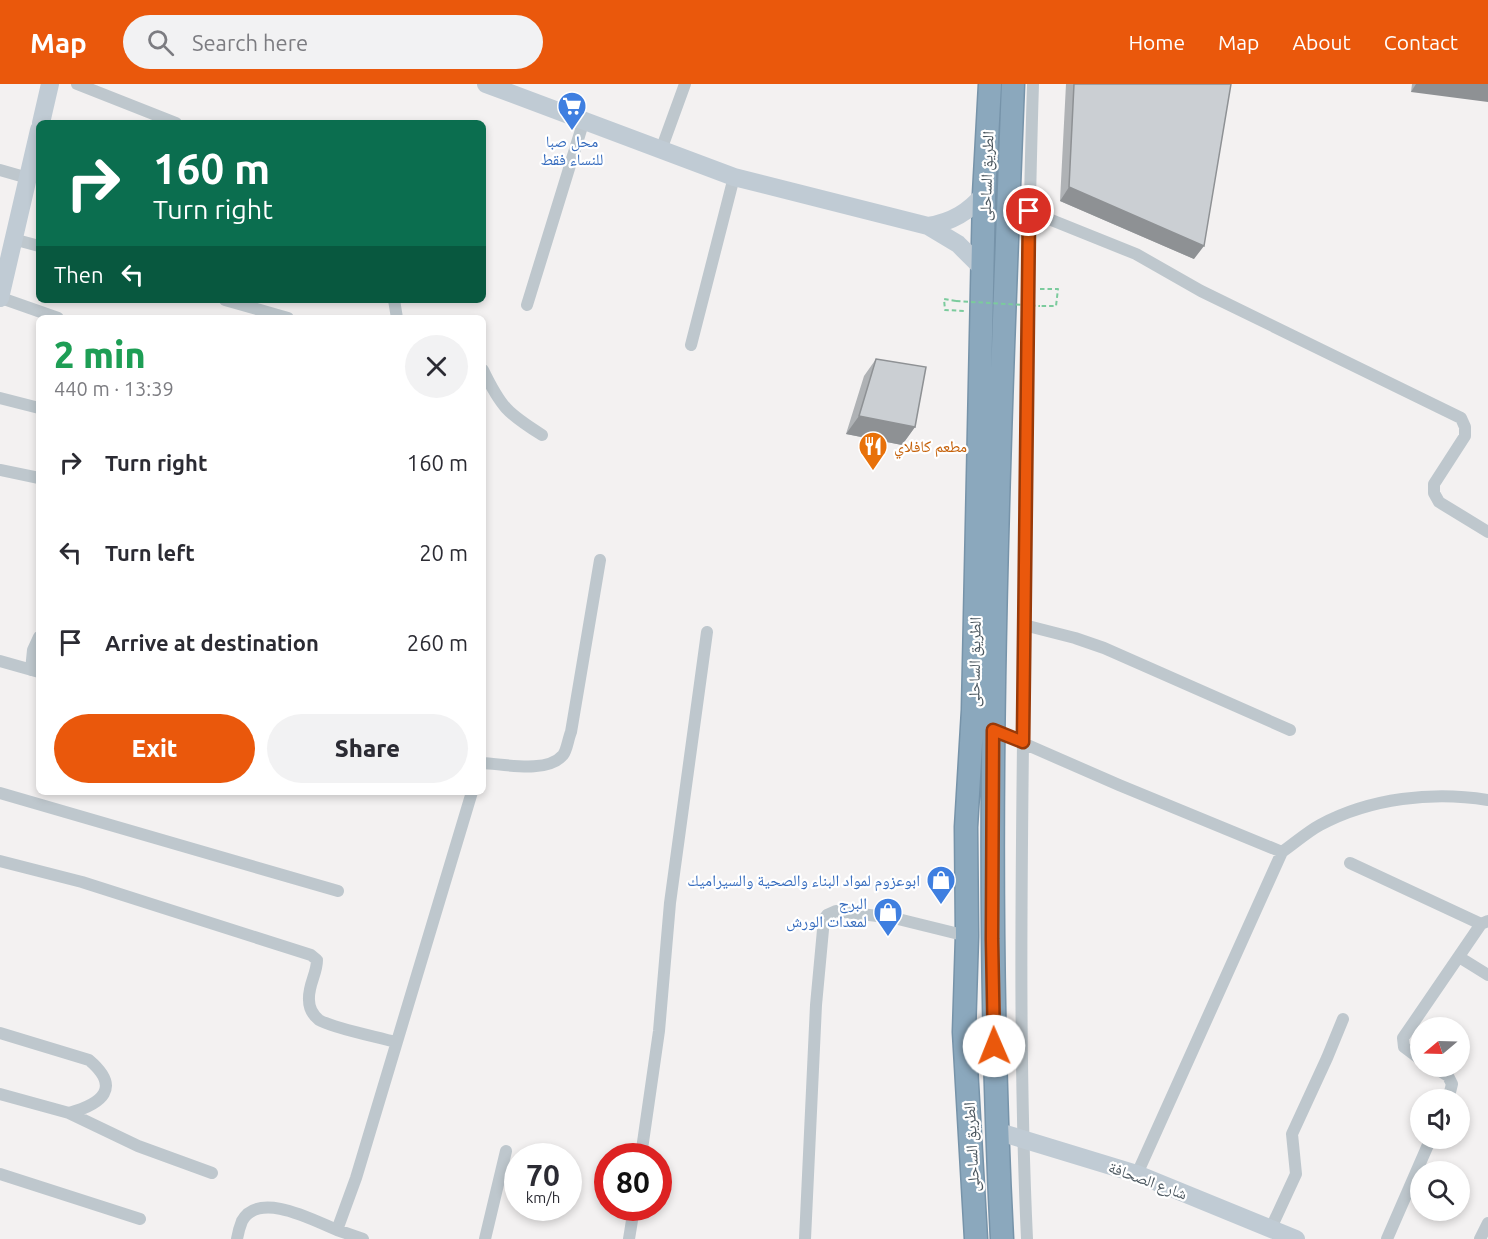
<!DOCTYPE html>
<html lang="en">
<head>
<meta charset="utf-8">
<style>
  :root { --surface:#fff; --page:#f2f2f3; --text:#2b2b33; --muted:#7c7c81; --accent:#ea580c }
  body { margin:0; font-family:Ubuntu,"Noto Naskh Arabic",sans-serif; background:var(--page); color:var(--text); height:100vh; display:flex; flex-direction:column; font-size:22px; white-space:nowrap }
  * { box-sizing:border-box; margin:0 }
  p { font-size:20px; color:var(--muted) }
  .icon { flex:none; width:33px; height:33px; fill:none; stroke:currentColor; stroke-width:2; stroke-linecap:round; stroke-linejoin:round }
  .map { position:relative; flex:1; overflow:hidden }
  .details { position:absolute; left:36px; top:231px; width:450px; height:480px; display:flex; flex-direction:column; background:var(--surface); border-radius:9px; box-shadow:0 3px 9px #0003 }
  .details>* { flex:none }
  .guide { position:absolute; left:36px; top:36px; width:450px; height:183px; border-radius:9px; box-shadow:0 3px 9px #0003; background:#0b6e4f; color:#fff; overflow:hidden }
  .needle { width:39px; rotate:251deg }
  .controls { position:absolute; left:1410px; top:933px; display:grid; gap:12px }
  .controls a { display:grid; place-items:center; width:60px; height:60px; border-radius:50%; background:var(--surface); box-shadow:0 3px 9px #0003; font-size:30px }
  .speed { position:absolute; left:504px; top:1059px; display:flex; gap:12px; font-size:30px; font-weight:700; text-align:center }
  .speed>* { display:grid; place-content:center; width:78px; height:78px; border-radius:50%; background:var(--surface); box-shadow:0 3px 9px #0003; line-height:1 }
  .speed small { font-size:15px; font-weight:400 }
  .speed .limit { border:9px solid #d22; background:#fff; color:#111 }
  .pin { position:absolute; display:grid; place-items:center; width:51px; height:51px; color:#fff; margin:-26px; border:3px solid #fff; border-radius:50%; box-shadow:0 2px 6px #0007 }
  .me { position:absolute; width:66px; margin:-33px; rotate:359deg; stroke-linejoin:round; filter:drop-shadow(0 0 4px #0008) }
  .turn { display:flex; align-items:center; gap:21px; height:126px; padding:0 18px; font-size:27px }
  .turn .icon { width:78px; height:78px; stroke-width:2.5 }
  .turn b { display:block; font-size:42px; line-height:51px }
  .then { display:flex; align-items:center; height:57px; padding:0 18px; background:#0003; gap:12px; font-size:22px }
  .round { display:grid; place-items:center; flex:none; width:63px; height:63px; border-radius:32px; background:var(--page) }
  .headline { display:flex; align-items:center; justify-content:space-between; height:102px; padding:0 18px }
  h1 { font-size:36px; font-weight:800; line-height:45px; color:#1e9e55 }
  .cta { display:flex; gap:12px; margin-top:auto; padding:12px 18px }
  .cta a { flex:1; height:69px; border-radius:36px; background:var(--accent); color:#fff; font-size:24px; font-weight:800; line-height:69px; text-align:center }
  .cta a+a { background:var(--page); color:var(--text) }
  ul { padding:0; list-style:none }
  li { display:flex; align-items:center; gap:18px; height:90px; padding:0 18px }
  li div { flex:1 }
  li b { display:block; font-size:22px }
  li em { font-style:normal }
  header { display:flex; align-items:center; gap:36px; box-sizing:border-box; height:84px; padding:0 30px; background:var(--accent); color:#fff }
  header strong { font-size:28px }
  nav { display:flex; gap:33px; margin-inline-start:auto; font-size:21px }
  .search { width:420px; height:54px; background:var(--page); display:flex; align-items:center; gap:15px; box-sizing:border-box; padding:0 21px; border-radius:33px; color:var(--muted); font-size:22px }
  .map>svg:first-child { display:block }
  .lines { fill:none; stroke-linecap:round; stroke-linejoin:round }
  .highway-casing { stroke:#7693a9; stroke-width:25 }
  .path { stroke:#7bcb9d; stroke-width:2; stroke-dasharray:4.5 3; stroke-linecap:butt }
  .street { stroke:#bec7cd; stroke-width:12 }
  .secondary { stroke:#c0cbd4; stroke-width:18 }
  .highway { stroke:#8ba8bd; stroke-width:22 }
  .path-bridge { stroke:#7bcb9d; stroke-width:2; stroke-dasharray:4.5 3; stroke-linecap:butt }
  .wall { fill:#afb2b5 }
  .shaded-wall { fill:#8e9194 }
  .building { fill:#cbcfd3; stroke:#8e9194; stroke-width:1.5 }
  .route-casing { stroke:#983908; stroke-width:15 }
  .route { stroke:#ea580c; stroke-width:10 }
  .labels { text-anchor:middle; stroke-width:4.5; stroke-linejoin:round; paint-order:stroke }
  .shop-label { font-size:16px; fill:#366cbe; stroke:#fff; text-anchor:end }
  .street-label { font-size:16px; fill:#4a565e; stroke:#fff }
  .food-label { font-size:16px; fill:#c56008; stroke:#fff; text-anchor:start }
</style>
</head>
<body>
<header>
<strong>Map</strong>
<div class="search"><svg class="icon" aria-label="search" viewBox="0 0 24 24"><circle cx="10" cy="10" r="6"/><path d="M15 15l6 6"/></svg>Search here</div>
<nav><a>Home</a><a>Map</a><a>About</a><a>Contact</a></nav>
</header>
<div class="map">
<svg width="1488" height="1155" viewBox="0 0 1488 1155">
  <rect width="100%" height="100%" fill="#f3f1f1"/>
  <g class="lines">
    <g class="highway-casing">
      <path id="highway" d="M976,1155l-12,-207 3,-96 -1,-109 7,-117 11,-516 6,-110
        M1002,1155c-20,-385 -4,-770 11,-1155"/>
    </g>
    <path class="path" d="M1040,205h18l-2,17h-16
      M956,217l-12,-2 1,11 19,1"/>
    <path class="street" d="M77,0l99,39
      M661,66l24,-66
      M0,86l28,8
      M1029,127l107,43 65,37 260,127 4,9v9l-31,48v9l5,9 49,30
      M13,155l26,7
      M225,216l63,18
      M394,216l3,18
      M0,217l1,-3 57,20
      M527,221l57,-185
      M691,261l43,-168
      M483,286c18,37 24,43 59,65
      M0,314l39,10
      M0,386l39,8
      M1024,541l51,13 29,10 186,82
      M0,577l39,11
      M31,586l2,-20 6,-13
      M993,646l126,55 163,67
      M483,679c21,1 64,11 80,-8 4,-5 5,-16 8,-23l29,-172
      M0,709l338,98
      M0,777l82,21 229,73 6,5c0,14 -9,25 -8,40 0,8 4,15 10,20 13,8 59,17 76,22
      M1350,779l131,61
      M1459,873l29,18
      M0,949l89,27c33,28 13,44 -20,53
      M1420,975l-16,-12 -1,-9 78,-114 7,-3
      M1432,982l16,10 4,8 -4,16
      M0,1010l69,19 69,33 74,27
      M641,1072l18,-125 11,-128 37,-271
      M0,1090l140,45
      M1137,1090l145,-322c13,-9 25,-20 38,-27 50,-27 113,-34 168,-25
      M1271,1144l25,-54 -4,-40 35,-76 16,-39
      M237,1155c1,-6 3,-13 5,-18 17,-31 73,0 95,9
      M363,1155l-26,-9 19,-52 116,-386
      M485,1155l21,-88
      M629,1155l5,-31
      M805,1155l11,-234 8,-86 3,-4 9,-4 58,7 73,18
      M1027,1155c-9,-195 -5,-391 -3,-586 2,-190 3,-379 9,-569
      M1387,1155l44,-101
      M1480,1155l8,-16"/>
    <path class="secondary" d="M486,0l248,93 194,49 30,18 25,25
      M41,39l9,-39
      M928,142c24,-4 41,-14 56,-32
      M0,214l39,-168
      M996,1047l141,43 159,65"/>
    <use href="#highway" class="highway"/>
    <path class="path-bridge" d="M956,217l84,5"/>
  </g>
  <path class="wall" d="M1066,0h165l-37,175 -134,-58z
    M1412,0h76l-77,8z
    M876,275l39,68 -13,18 -56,-11 18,-58z"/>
  <path class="shaded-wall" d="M1416,0h72v18l-77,-10z
    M1069,103l135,59 -10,13 -134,-58z
    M859,332l56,11 -13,18 -56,-11z"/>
  <path class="building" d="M1074,0h157l-27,162 -135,-59z
    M876,275l50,8 -11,60 -56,-11z"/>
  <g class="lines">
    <g class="route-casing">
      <path id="route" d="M994,962l-2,-107 1,-209 30,12 6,-531"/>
    </g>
    <use href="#route" class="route"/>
  </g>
  <defs>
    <g id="supermarket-pin" transform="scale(1.5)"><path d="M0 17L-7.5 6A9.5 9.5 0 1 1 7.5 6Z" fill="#3f7fe0" stroke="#fff"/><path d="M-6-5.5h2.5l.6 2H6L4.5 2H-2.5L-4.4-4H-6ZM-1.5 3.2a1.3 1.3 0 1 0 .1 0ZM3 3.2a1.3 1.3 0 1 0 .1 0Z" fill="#fff"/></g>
    <g id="restaurant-pin" transform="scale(1.5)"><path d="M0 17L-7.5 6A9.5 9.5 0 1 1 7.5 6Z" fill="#e8710a" stroke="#fff"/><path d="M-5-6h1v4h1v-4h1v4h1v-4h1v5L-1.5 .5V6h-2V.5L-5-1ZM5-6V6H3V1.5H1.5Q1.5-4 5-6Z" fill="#fff"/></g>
    <g id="shop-pin" transform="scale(1.5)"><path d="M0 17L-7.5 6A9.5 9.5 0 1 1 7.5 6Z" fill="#3f7fe0" stroke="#fff"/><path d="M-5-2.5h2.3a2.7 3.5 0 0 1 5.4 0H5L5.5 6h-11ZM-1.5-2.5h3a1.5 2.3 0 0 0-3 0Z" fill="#fff"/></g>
  </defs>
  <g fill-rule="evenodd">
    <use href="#supermarket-pin" x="572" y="22"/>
    <use href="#restaurant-pin" x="873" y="362"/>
    <use href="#shop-pin" x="941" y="796"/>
    <use href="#shop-pin" x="888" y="828"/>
  </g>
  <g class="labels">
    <g class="shop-label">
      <text x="572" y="63" text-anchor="middle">محل صبا<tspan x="572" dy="18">للنساء فقط</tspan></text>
      <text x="920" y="802">ابوعزوم لمواد البناء والصحية والسيراميك</text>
      <text x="867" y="825">البرج<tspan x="867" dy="18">لمعدات الورش</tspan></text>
    </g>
    <g class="street-label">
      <text transform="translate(986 92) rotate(-88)" y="6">الطريق الساحلى</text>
      <text transform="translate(974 578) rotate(-89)" y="6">الطريق الساحلى</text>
      <text transform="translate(971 1063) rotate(-93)" y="6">الطريق الساحلى</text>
      <text transform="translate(1148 1096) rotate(20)" y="6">شارع الصحافة</text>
    </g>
    <g class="food-label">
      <text x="894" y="368">مطعم كافلاي</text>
    </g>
  </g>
</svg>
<div class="controls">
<a><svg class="needle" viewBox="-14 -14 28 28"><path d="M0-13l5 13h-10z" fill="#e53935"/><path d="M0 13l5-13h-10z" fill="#7c7c81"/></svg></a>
<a><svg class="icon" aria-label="sound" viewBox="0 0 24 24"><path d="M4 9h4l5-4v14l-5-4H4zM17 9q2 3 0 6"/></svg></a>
<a><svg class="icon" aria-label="search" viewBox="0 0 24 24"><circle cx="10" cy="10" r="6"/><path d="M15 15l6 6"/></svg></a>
</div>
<div class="speed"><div>70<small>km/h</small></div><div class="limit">80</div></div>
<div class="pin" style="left:1029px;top:127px;background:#d93025"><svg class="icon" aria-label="arrive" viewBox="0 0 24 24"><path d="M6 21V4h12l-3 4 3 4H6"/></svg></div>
<svg class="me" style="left:994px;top:962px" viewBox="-20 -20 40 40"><circle r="19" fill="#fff"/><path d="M0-13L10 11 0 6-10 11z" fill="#ea580c"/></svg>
<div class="guide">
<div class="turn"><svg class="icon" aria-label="right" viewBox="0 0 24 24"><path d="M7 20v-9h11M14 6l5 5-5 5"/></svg><div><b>160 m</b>Turn right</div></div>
<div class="then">Then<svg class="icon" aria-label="left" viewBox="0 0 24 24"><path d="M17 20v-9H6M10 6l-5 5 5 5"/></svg></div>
</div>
<section class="details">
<div class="headline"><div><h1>2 min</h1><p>440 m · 13:39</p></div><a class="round"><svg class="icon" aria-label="close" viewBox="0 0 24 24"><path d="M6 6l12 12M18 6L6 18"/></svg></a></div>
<ul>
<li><svg class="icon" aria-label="right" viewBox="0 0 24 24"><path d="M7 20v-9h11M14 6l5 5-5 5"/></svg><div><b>Turn right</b></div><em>160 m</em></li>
<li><svg class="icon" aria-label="left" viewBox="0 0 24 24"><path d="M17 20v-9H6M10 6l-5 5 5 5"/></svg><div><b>Turn left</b></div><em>20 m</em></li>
<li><svg class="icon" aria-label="arrive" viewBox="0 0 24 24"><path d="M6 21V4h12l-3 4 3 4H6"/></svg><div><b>Arrive at destination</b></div><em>260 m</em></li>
</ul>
<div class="cta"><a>Exit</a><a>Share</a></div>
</section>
</div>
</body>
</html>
